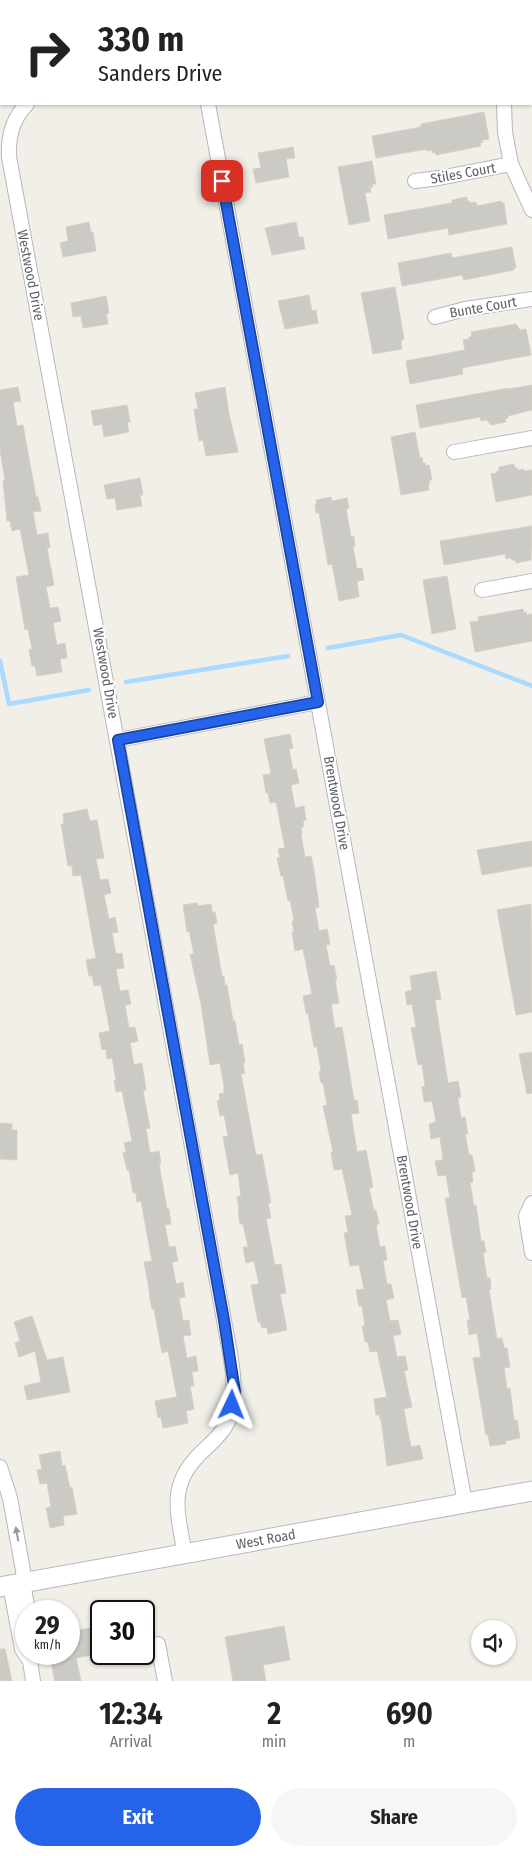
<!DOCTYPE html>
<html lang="en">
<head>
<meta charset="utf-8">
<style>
  :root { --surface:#fff; --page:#f6f6f6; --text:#222; --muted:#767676; --accent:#2563eb }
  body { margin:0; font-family:"Fira Sans Condensed",sans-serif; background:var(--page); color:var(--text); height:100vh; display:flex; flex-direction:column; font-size:19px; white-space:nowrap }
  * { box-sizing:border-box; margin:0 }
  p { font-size:16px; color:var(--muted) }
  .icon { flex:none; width:28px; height:28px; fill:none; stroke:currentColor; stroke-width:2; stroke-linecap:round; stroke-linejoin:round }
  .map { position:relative; height:1681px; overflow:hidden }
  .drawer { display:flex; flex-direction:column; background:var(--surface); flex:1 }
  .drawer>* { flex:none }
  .top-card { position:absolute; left:0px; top:0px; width:532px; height:105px; box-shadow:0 1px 4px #0004; background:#fff; color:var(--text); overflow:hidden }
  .fabs { position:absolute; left:471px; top:1620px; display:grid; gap:10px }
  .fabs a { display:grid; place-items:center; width:45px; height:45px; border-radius:50%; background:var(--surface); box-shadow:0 1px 4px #0004; font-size:25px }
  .speed { position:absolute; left:15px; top:1600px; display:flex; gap:10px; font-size:25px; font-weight:700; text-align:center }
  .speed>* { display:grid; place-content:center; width:65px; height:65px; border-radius:50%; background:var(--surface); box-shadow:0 1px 4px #0004; line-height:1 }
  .speed small { font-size:12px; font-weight:400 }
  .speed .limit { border:2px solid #111; border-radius:8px; background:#fff; color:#111 }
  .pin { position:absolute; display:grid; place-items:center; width:42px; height:42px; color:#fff; margin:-21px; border-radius:10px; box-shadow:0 2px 8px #0006 }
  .me { position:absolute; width:55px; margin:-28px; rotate:2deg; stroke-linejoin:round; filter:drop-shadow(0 0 4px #0008) }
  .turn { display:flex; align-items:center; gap:18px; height:105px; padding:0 15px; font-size:22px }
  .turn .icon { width:65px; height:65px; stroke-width:2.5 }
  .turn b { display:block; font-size:35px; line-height:42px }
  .eta { display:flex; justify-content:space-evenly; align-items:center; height:85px; text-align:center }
  .eta b { font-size:30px; font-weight:700; line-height:35px }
  .cta { display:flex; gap:10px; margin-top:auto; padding:10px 15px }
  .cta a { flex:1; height:58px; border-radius:30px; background:var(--accent); color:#fff; font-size:20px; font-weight:700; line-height:58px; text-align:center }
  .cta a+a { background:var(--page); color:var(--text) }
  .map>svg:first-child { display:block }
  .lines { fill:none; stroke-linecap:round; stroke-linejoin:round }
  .stream { stroke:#aadaff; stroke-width:4.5 }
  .building { fill:#cccac5; stroke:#d6d1c6 }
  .minor-casing { stroke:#b5b8bc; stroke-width:16 }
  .secondary-casing { stroke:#b6babf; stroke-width:21 }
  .minor { stroke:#fff; stroke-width:14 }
  .secondary { stroke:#fff; stroke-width:19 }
  .oneway { fill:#979a9d }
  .route-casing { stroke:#184099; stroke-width:12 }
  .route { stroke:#2563eb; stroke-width:9 }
  .labels { text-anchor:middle; stroke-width:4; stroke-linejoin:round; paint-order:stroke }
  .street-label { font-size:14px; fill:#5f6368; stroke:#fff }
</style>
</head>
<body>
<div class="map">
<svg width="532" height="1681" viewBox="0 0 532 1681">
  <rect width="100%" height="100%" fill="#f1efe8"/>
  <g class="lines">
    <path class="stream" d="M328,648l73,-13 131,51
      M0,661l9,43 80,-14
      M126,682l162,-26"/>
  </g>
  <path class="building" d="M484,112l5,27 -7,1 1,2 -3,1 1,3 -45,9 -1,-3 -3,1v-3l-5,1v-2l-51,9 -4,-22 49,-9v-3z
    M293,147l2,11 -9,1 3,18 -33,6 -3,-14 8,-1 -3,-15z
    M372,161l4,23h-4l1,3h-3l1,5 -6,1 5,28 -21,4 -11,-58z
    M467,197v4h3v2l6,-1 1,4 24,-5 1,2h2l3,21 -58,11 -1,-7 -60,11 -4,-24 68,-12v-3z
    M89,222l2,11 2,-1 3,19 -33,6 -3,-14 8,-2 -2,-14z
    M296,222l3,15h4l2,12 -33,6 -7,-27z
    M512,247l4,21h-2v2l-50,10 -2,-5 -60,11 -4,-23 53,-10 1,5z
    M395,287l9,52 -3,1 1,9 -29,5 -12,-61z
    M309,295l3,16 4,-1 2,13 -33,6 -7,-28z
    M106,296l3,17 -3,1 2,10 -25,4 -2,-12 -8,1 -2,-14z
    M516,324l4,6 6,-1 5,26 -69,13 1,6 -53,10 -4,-23 59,-11 -2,-10 6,-1v-2l3,-1 -1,-4z
    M532,385v25l-24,6v2l-3,1 1,3 -15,3 -4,-5 -6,1 -1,-4 -60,11 -4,-23 93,-17v1z
    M18,387l3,14 -8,1 4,24 6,-1 13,72h2l3,14 -8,1 4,23 11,-2 2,14 -3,1 7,37 -8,2 4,21 8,-1 3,14 -8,2 4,22 8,-2 2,15 -7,1 2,13 -25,4 -2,-10h-3l-3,-16 3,-1 -4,-20 -3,1 -9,-53 13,-2 -9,-46 -8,2 -2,-10h-3l-4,-41h2l-5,-30v-60z
    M225,387l4,27 9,38 -32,4 -3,-16 -4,1 -2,-12 -3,-20h4l-3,-16z
    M127,405l3,17h-3l2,10 -25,5 -2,-13 -8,2 -3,-15z
    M415,432l5,26 2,-1 1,6h2l1,3 3,-1 3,15h-3l1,3 -2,1 1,6 -28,5 -10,-58z
    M514,464l1,4h2l1,2 6,-1v2l8,-1v25l-36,7 -5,-28 6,-1v-2h2v-4z
    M140,478l3,17h-3l2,11 -25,4 -2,-12 -8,1 -3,-14z
    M331,497l1,4 15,-3 2,10 -3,1 5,28 3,-1 1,11h-2l4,22 5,-1 2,12 -7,1 2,16 -20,4 -7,-37 -4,1 -9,-52h-3l-1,-9h2l-1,-4z
    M532,526l-1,34 -15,3 -1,-3h-3l-1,-2 -5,1 -1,-5 -61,11 -4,-24z
    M447,576l9,53 -24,5 -9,-54z
    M523,609l1,4 2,-1 1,3 5,-1v27l-57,11 -5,-30 9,-1 -1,-4z
    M290,734l3,14 -4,1 4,21 3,-1 3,14 -8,2 4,23 9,-2 2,14 -3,1 1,6h-3l1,7h-1l4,23 6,-1 3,14 5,37 -4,1 4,23 8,-2 3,15 -4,1 4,21 4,-1 3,15h-2l4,23 -8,1 4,24 7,-1 12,73h3l2,13 -8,1 6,38 9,-2 7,37 -4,1 5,23 2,-1 3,14 -3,1 4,22 5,-1 2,14 -4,1 4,23h4l3,14 -8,2 4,21 8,-1 3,14 -8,2 4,21 8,-1 3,14 -4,1 8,36 -8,2 2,12 5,26 9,-2 3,14 -36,7 -5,-41 -3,-10h-3l-2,-16 13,-2 -10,-46 -7,1 -2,-10h-3l-3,-16h3l-3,-20h-3l-3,-16 8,-1 -5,-24 -9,1 -6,-33 4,-1 -3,-16 7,-1 -10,-46 -8,1 -3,-17 2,-1 -10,-46 4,-1 -4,-22h-2l-2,-11 2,-1 -4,-24h-3l-6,-34h-2l-3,-17 9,-2 -9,-45 -8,2 -3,-19h2l-2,-11h2l-4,-21 -2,1 -5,-25h-2l-4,-18 3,-1 -2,-8 7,-1 -9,-46 -6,1 -2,-10h-2l-3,-18 8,-1 -7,-35z
    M87,809l3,12 7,-1 7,38 -8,1 4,21 8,-1 3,14 -7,2 5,24 6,-2 3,15 -6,1 4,21 6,-1 2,15 -8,1 4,22 8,-1 3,14 -6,1 4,23 6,-1 3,14 -8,2 4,22 8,-2 4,27 -3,1 7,37 -4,1 4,24 9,-2 2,13h-2l8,45h2l2,15 -6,1 4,22 6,-1 3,15 -6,1 4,22 7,-2 2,15 -6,1 4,23 6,-1 2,15 -8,1 4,22 9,-2 2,15 -6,1 2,14h-4l4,23 -8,2 2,12 -25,5 -2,-11 -3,1 -3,-17 22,-4 -9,-46 -6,2 -8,-44h-2l-3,-14h1l-6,-33 8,-1 -11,-60 -4,1 -1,-9h-3l-4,-23h-2l-4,-17 3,-1 -2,-9 8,-2 -10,-50 -6,1 -2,-12h2l-4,-22 -5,1 -1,-10 -4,1 -3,-17 11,-2 -9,-46 -7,1 -2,-10h-3l-3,-16 10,-2 -15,-83 -8,1 -1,-10h-4l-7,-42h3l-1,-10z
    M532,841v25l-50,9 -5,-25z
    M197,903l1,3 13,-2 1,8h3l2,11 -4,1 9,52h2l1,9h2l6,36h2l4,24 3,-1 3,19h-2l2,10 -4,1 15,81 6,-1 9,49h-3l3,15 -5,1 9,46 6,-1 5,29 -6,1 7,36 -19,4 -1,-7 -5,1 -2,-6h-2l-7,-37 8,-1 -5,-23 -8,2 -3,-16h5l-5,-23h-3l-2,-13 1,-1 -2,-13 4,-1 -3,-23 -8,2 -7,-38 5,-1 -4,-21 -4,1 -3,-15 3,-1 -1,-6 5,-1v-7l-4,-23 -10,2 -9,-61 -11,-50h4l-5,-23 -2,1 -4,-27z
    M531,904l1,108 -16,3 -19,-105z
    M436,971l5,28 -6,1 13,83 10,-2 3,16 -3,1 3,20 4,-1 3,17h-3l4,21h3l3,16 -3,1 1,10 -3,1 4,23 2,-1 5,36h3l2,11 -3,1 4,25h3l1,11 -2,1 8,49 5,-1 2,10h3l3,19 -6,1 3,21 3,-1 4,32h3l3,18 -15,3 1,3 -16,2 -2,-12 -2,1 -13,-77 8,-1 -4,-24 -8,2 -2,-15h3l-4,-23 -4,1 -17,-100h5l-4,-23 -8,1 -3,-15 8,-1 -3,-23 -9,2 -2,-15 7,-2 -4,-21 -8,1 -2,-15 3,-1 -3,-22 -4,1 -7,-37 5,-1 -4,-23 -5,1 -2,-13 7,-2 -2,-14z
    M532,1052v41l-5,1 -8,-40z
    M0,1123l12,1v6h5v30l-17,-1z
    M32,1316l15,44 16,-3 7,35 -43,8 -3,-14 17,-4 -6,-31 -16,6 -4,-14 5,-2 -6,-19z
    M60,1451l2,15 3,-1 5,23 2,-1 5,27 -14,2 1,9 -14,3 -4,-20 5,-1 -4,-24 -7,1 -3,-14 5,-1 -3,-14z
    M101,1626v27l-25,5 5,23h-26l-6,-27h24l-4,-22z
    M284,1626l6,34 -27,5 3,16h-33l-8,-44z
    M0,1649h5l7,32h-12z"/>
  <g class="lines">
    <g class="minor-casing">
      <path id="minor" d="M189,0v1
        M360,0v1
        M392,0l1,1
        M514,0l2,1
        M474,1l1,-1
        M531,2h1
        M531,81l1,1
        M27,104c-14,14 -19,33 -18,53l215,1163c5,31 15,65 6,96 -4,14 -15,23 -25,33 -38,34 -28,61 -20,106
        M208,104l257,1399
        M504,104l1,28 6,32 21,46
        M415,181l24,-3 72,-14
        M435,317l30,-8 67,-10
        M454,452l78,-14
        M482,590l50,-9
        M118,740l200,-38
        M532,1203l-6,13 6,37
        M0,1467l10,31 15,84
        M23,1583l5,28
        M10,1585l12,64 8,12 3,20
        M158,1644l7,37"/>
    </g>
    <g class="secondary-casing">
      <g id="secondary">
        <path id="s1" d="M0,1587l532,-96"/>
      </g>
    </g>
    <use href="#minor" class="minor"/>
    <use href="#secondary" class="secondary"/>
  </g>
  <defs><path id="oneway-solid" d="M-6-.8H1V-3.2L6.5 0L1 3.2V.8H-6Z" transform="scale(1.25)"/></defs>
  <use class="oneway" href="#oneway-solid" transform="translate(17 1534) rotate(-100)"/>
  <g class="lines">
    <g class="route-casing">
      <path id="route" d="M222,181l96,521 -200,38 106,580 11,72 -3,13"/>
    </g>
    <use href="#route" class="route"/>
  </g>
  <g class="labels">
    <g class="street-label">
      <text transform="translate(463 173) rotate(-10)" y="5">Stiles Court</text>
      <text transform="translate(31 275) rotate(79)" y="5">Westwood Drive</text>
      <text transform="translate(483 307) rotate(-10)" y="5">Bunte Court</text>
      <text transform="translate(106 673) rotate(80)" y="5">Westwood Drive</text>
      <text transform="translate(337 803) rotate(80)" y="5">Brentwood Drive</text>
      <text transform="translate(410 1202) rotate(80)" y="5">Brentwood Drive</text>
      <text dy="5" stroke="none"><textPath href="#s1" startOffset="270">West Road</textPath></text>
    </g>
  </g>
</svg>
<div class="fabs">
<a><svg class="icon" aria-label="sound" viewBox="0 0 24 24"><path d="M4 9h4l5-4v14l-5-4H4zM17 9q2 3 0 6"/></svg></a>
</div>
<div class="speed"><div>29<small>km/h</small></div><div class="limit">30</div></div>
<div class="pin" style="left:222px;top:181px;background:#d93025"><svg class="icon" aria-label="arrive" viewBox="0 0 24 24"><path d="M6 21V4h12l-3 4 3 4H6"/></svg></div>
<svg class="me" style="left:232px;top:1405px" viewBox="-20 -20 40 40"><path d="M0-17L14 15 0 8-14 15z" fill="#2563eb" stroke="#fff" stroke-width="4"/></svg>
<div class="top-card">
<div class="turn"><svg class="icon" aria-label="right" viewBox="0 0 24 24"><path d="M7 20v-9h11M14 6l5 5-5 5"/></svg><div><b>330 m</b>Sanders Drive</div></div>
</div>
</div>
<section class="drawer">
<div class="eta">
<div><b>12:34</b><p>Arrival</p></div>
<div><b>2</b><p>min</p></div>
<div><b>690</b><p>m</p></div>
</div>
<div class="cta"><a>Exit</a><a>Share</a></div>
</section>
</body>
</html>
